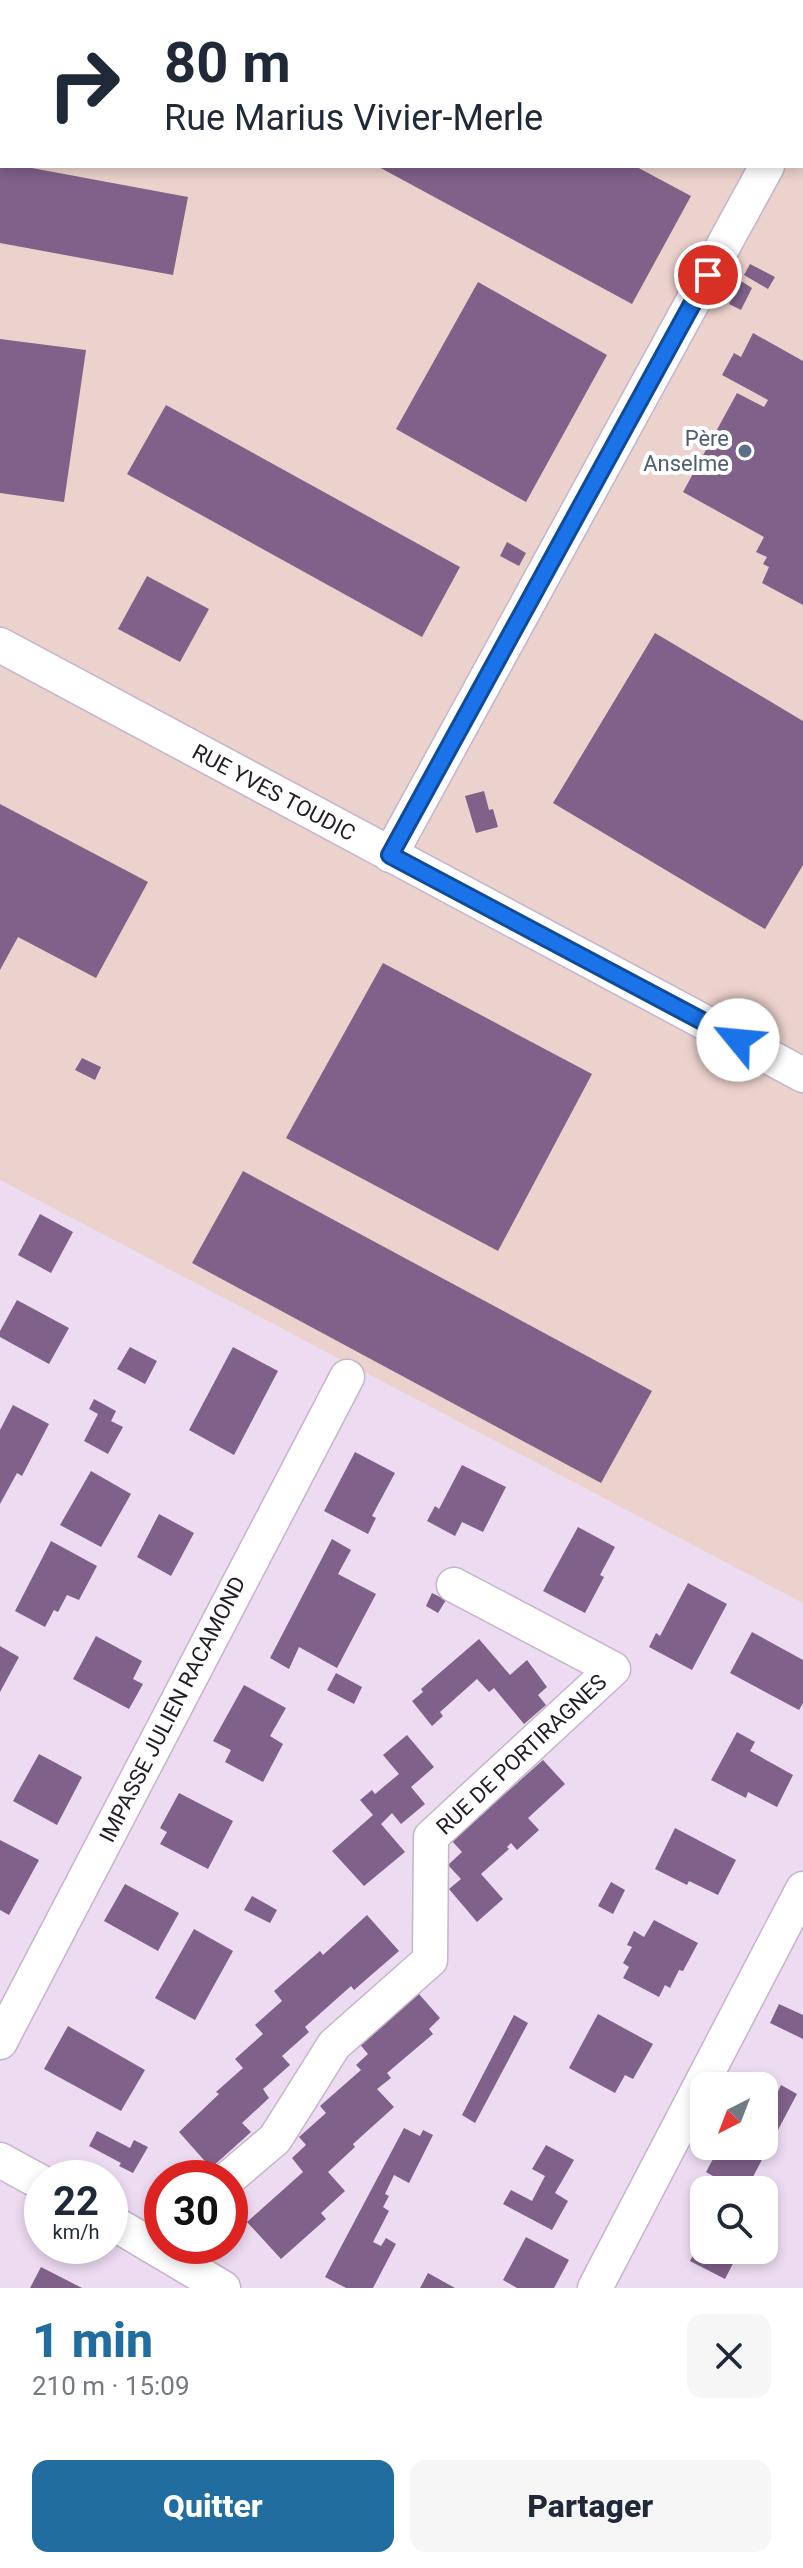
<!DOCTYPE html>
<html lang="fr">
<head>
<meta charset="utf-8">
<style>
  :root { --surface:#fff; --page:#f6f6f7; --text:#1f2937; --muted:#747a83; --accent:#226da0 }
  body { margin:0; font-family:Roboto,sans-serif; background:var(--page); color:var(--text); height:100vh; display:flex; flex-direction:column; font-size:30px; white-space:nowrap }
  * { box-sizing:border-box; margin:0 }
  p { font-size:26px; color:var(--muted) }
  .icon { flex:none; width:44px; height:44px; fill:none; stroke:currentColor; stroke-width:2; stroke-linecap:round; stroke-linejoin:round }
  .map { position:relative; height:2288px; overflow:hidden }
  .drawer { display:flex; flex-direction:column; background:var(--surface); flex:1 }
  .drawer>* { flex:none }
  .top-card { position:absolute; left:0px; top:0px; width:804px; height:168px; box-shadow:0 4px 12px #0003; background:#fff; color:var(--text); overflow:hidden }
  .needle { width:52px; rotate:222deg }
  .fabs { position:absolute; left:690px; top:2072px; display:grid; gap:16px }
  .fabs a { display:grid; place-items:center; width:88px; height:88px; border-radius:16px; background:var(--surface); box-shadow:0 4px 12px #0003; font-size:40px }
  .speed { position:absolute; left:24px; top:2160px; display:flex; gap:16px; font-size:40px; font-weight:700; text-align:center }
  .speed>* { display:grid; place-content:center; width:104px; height:104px; border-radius:50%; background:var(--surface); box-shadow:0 4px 12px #0003; line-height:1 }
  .speed small { font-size:20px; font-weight:400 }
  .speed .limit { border:12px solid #d22; background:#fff; color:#111 }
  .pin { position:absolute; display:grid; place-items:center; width:68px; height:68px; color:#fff; margin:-34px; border:4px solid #fff; border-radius:50%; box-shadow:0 2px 8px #0007 }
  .me { position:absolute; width:88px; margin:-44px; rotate:298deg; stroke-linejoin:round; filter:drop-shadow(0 0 6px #0008) }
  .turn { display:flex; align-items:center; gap:28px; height:168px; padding:0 32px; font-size:36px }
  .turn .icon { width:104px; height:104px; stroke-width:2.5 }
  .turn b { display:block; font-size:56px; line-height:68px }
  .round { display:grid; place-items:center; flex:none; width:84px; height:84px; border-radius:16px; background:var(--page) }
  .head { display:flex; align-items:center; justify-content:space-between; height:136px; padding:0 32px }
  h1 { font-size:48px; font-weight:800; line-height:60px; color:var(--accent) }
  .cta { display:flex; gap:16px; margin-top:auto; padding:16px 32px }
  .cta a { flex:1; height:92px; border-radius:16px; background:var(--accent); color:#fff; font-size:32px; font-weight:800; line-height:92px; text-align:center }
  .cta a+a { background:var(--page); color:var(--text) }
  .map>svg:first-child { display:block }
  .industrial { fill:#ecd2cc; fill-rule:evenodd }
  .building { fill:#806189 }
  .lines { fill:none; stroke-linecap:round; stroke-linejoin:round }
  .minor-casing { stroke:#c5b4ca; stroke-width:37 }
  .minor { stroke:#fff; stroke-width:34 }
  .route-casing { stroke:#114b97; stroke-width:20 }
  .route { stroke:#1a73e8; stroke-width:14 }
  .service-dot { fill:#5c6f8a; stroke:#fff; stroke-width:3 }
  .labels { text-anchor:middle; stroke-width:8; stroke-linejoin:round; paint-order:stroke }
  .service-label { font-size:22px; fill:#4e5e75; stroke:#fff; text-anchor:end }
  .street-label { font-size:22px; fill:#221c24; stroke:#fff }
</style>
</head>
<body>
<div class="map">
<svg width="803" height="2288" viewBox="0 0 803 2288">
  <rect width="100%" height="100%" fill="#eddbf2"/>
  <path class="industrial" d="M0,0h803v1603l-803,-423zM2,2h800v164h-800z"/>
  <path class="building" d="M0,166h21l167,31 -15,78 -173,-32z
    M377,166h258l56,30 -59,108z
    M750,264l25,13 -7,12 -24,-14z
    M741,281l11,7 -11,22 -12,-6z
    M478,282l129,73 -81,147 -130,-73z
    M753,333l50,28v244l-41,-22 7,-16 -6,-3 4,-7 -11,-5 8,-15 -81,-45 54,-99 27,14 4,-7 -46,-25 12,-22 7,4z
    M0,339l86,11 -22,152 -64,-9z
    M166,405l294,162 -38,70 -295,-163z
    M507,542l19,11 -7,13 -19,-10z
    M147,576l62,33 -29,53 -62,-33z
    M655,633l148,88v144l-38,64 -212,-126z
    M484,791l5,19 4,-1 5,18 -22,6 -11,-37z
    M0,804l148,78 -52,96 -78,-41 -18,33z
    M383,963l209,111 -94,177 -212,-113z
    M82,1058l19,9 -6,13 -20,-10z
    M243,1171l409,220 -51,92 -409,-220z
    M40,1214l33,18 -22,41 -33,-18z
    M17,1300l52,28 -20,36 -49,-27v-6z
    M130,1347l27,14 -12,23 -28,-15z
    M233,1347l45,24 -44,84 -45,-25z
    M94,1399l22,12 -5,10 12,6 -15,27 -24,-13 14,-27 -9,-5z
    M13,1405l36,19 -27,52 -5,-3 -17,31v-74z
    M355,1452l40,21 -23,43 4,2 -8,16 -44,-23z
    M462,1465l44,22 -23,45 -21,-10 -7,14 -28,-15 8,-15 4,3z
    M91,1471l40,23 -30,53 -41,-22z
    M159,1514l35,19 -23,43 -34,-19z
    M578,1527l37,20 -15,28 4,2 -19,36 -42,-22z
    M332,1539l19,11 -13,24 38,20 -39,74 -38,-21 -10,22 -19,-11z
    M51,1541l46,25 -18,34 -12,-5 -9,17 -4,-2 -9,17 -30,-16z
    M688,1583l39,21 -35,66 -43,-23 7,-14 4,3z
    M432,1593l14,7 -8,13 -12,-7z
    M752,1632l51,28v43l-4,7 -69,-37z
    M96,1636l46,25 -9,18 10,5 -14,25 -56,-30z
    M479,1639l31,36 17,-15 20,27 -9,8 8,10 -22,19 -30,-36 -5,4 -12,-13 -37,33 3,4 -11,10 -20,-25 11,-9 -2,-3z
    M0,1646l19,11 -19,35z
    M336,1673l26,14 -8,17 -27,-14z
    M244,1685l42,23 -16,28 13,8 -20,38 -38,-20 6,-12 -18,-9z
    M737,1732l18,10 -5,9 43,24 -16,32 -29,-15 -2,6 -35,-18z
    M407,1735l27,32 -23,20 14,17 -24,20 -9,-11 -11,11 24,28 -41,34 -32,-35 41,-36 -13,-15 12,-10 3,4 24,-20 -16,-19z
    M39,1754l43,23 -25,48 -44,-24z
    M543,1760l22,24 -37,34 11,12 -22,20 -6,-7 -4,4 2,2 -28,25 22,25 -26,23 -28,-33 12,-10 -13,-14 14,-13 -10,-11z
    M179,1793l54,28 -25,48 -48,-25 7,-12 -7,-4z
    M675,1828l61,32 -18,35 -29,-14 -2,4 -32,-16z
    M0,1840l39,20 -30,55 -9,-5z
    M611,1882l14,8 -12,24 -15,-8z
    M125,1884l54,29 -21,38 -54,-30z
    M252,1896l25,14 -7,13 -26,-13z
    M367,1915l32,36 -45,39 -3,-4 -46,41 4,5 -27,24 8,9 -27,24 6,9 -27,25 9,9 -40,36 -32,-36 40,-38 -3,-2 27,-24 -8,-9 28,-25 -8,-9 27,-24 -8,-10 46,-40 3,4z
    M654,1920l44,23 -15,28 -4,-1 -9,18 -5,-3 -6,12 -36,-19 6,-11 -6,-4 9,-16 -5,-2 7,-14 10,6z
    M194,1929l39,22 -38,69 -40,-22z
    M419,1994l21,24 -11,11 4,5 -46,39 4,5 -14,11 17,18 -41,37 2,3 -27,25 17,19 -24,22 5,6 -45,40 -34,-37 56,-50 -11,-14 14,-13 -7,-8 27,-24 -6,-7 41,-36 -5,-5 12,-11 -11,-13 47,-41 3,4z
    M779,2004l24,11v24l-33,-16z
    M598,2014l55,30 -20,35 -8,-4 -10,18 -46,-25z
    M514,2015l14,8 -53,100 -13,-8z
    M68,2026l77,44 -24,41 -77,-42z
    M781,2085l16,9 -51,96h-21l2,-6 -21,-12 14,-26h44v-54l11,6z
    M404,2128l16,8 3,-6 10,5 -24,48 -15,-8 -9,19 4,2 -6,11 6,4 -16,31 8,4 5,-8 10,6 -23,44h-27l-21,-11z
    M97,2131l33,17 4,-8 14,7 -15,26 -14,-7 2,-3 -32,-17z
    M546,2145l28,15 -19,33 13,8 -16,29 -49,-26 8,-14 21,11 13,-25 -13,-7z
    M704,2235v15h36l-15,29 -35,-18z
    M526,2237l43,23 -15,28h-37l-14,-8z
    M41,2267l41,21h-52z
    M428,2273l27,15h-35z"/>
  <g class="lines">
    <g class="minor-casing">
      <path id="minor" d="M802,103l1,-2
        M0,645l803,430
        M390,855l377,-689
        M0,2042l347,-665
        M0,2160l42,23
        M229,2178l46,-39 59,-94 96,-85 1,-123 182,-168 -159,-84
        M110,2221l113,67
        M595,2288l208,-399"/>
    </g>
    <use href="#minor" class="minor"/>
  </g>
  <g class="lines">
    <g class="route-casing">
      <path id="route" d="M708,275l-318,580 348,185"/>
    </g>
    <use href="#route" class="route"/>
  </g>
  <circle class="service-dot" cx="745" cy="451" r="8"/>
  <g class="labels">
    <g class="service-label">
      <text x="729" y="446">Père<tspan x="729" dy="25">Anselme</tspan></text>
    </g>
    <g class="street-label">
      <text transform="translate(274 792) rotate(28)" y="8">RUE YVES TOUDIC</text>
      <text transform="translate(172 1709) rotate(-63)" y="8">IMPASSE JULIEN RACAMOND</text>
      <text transform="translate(521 1754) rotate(-43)" y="8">RUE DE PORTIRAGNES</text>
    </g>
  </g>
</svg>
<div class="fabs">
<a><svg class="needle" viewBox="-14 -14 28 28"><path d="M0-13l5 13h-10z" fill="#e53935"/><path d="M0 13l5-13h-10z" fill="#747a83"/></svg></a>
<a><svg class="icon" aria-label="search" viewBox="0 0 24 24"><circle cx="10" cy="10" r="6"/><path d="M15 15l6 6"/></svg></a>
</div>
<div class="speed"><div>22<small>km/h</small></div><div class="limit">30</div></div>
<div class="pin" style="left:708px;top:275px;background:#d93025"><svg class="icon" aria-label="arrive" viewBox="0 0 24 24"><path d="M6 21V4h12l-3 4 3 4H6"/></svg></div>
<svg class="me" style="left:738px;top:1040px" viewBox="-20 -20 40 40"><circle r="19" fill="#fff"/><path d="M0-13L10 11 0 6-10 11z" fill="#1a73e8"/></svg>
<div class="top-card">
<div class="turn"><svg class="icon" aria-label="right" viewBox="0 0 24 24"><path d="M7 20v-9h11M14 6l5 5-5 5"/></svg><div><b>80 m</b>Rue Marius Vivier-Merle</div></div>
</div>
</div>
<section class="drawer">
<div class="head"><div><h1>1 min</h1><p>210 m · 15:09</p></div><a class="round"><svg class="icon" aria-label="close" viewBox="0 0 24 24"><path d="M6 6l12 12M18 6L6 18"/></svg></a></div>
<div class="cta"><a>Quitter</a><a>Partager</a></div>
</section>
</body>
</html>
